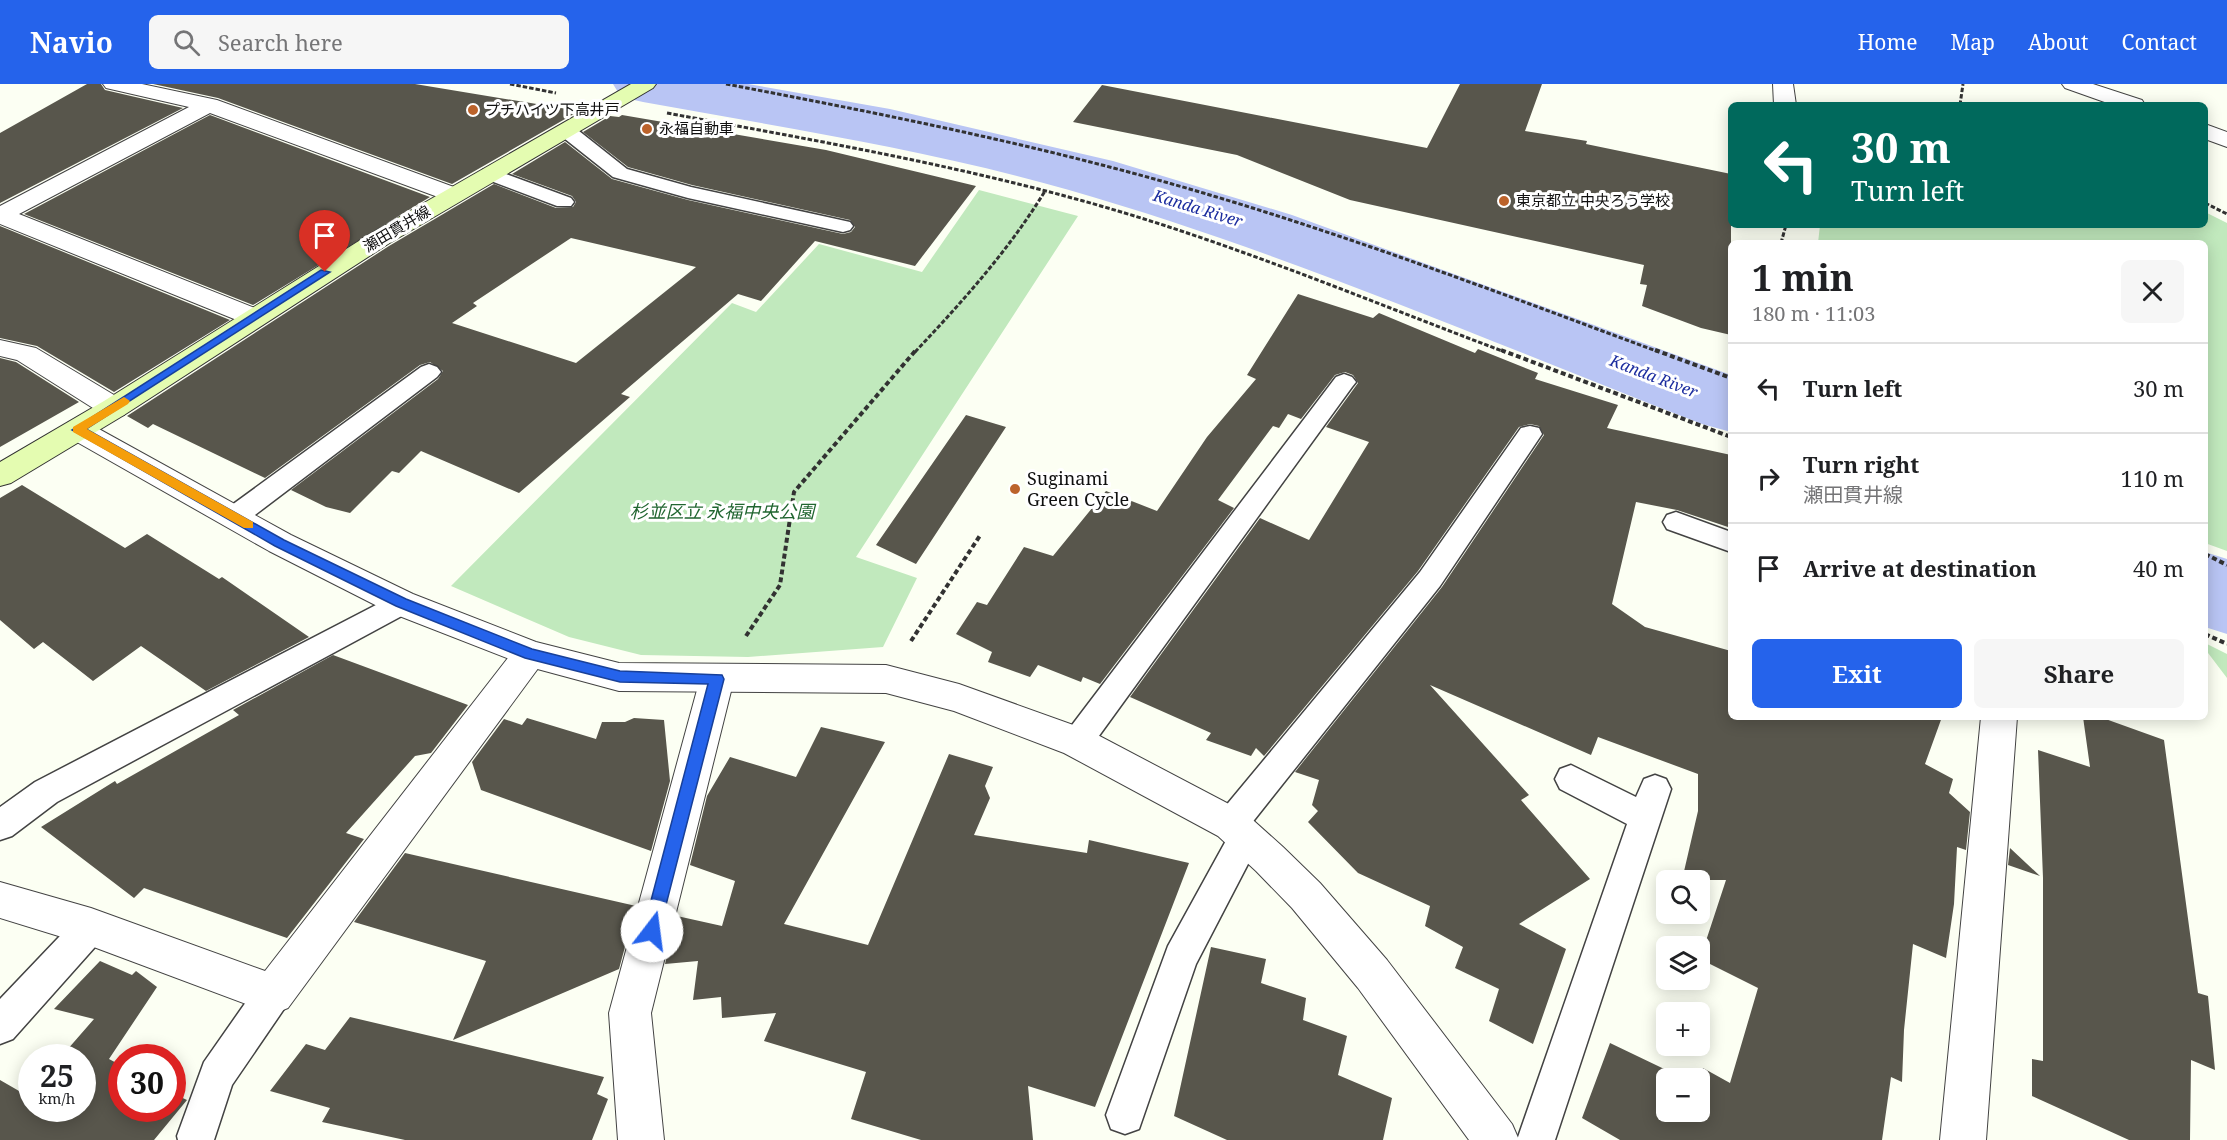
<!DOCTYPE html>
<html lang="en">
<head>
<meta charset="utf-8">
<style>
  :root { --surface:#fff; --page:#f6f6f6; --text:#202124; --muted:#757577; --line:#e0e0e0; --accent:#2563eb }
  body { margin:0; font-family:"Noto Serif","Noto Sans JP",serif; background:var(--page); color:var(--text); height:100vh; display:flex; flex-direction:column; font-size:22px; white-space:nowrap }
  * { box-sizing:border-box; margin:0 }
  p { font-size:20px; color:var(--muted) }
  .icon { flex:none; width:33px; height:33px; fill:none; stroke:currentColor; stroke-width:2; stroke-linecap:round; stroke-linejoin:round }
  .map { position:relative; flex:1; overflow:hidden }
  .sheet { position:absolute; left:1728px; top:156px; width:480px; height:480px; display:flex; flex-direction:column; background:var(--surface); border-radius:9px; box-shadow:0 3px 15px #0003 }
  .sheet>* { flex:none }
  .hud { position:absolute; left:1728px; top:18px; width:480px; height:126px; border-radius:9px; box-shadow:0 3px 15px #0003; background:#00695c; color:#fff; overflow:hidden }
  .buttons { position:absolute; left:1656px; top:786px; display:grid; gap:12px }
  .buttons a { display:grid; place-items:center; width:54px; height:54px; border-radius:9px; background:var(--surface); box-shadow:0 3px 15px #0003; font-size:30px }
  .speed { position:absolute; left:18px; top:960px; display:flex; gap:12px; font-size:30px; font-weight:700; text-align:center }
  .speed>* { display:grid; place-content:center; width:78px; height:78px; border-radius:50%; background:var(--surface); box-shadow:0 3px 15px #0003; line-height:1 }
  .speed small { font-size:15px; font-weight:400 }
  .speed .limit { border:9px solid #d22; background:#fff; color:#111 }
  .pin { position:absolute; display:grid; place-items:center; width:51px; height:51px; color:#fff; margin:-62px -26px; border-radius:50% 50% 50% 0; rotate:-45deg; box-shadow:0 0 6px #0007 }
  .pin .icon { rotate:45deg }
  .me { position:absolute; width:66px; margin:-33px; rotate:15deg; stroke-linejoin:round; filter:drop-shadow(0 0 4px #0008) }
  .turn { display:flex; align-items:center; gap:21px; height:126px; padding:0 24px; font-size:27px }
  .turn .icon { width:78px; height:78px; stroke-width:2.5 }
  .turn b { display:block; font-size:42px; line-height:51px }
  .round { display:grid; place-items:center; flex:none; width:63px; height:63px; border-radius:9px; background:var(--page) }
  .headline { display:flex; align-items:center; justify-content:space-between; height:102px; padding:0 24px }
  h1 { font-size:36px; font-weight:700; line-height:45px }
  .action { display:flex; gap:12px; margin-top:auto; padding:12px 24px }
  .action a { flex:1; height:69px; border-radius:9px; background:var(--accent); color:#fff; font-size:24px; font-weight:700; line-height:69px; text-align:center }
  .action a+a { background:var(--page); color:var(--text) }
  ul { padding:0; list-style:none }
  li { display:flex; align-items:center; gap:18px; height:90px; padding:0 24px; border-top:2px solid var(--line) }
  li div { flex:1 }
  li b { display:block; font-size:22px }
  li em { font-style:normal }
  header { display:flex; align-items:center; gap:36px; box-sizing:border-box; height:84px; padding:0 30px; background:var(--accent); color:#fff }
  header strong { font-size:28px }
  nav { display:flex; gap:33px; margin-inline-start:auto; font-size:21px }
  .search { width:420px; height:54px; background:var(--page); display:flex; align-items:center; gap:15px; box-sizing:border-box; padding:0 21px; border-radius:9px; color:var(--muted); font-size:22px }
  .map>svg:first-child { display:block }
  .green { fill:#c1e9bd }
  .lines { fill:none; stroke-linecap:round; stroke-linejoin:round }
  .river { fill:#b9c5f4; fill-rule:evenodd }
  .building { fill:#58564c; fill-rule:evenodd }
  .service-casing { stroke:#434343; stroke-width:3 }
  .minor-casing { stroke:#434343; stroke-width:2 }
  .tertiary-casing { stroke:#434343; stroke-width:2 }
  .secondary-casing { stroke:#323232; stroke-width:2 }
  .path-far1 { stroke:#323232; stroke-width:3; stroke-dasharray:4.5 2; stroke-linecap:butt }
  .path { stroke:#323232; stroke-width:4; stroke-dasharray:5 3; stroke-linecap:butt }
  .service { fill:#fff; fill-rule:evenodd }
  .minor { fill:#fff; fill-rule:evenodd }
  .tertiary { fill:#fff; fill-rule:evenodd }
  .secondary { fill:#e4fcb1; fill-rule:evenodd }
  .route { fill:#2563eb; stroke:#184099; stroke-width:1.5 }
  .slow { fill:#f59e0b }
  .poi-dot { fill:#bc632b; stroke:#fff; stroke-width:2 }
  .labels { text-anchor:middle; stroke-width:6; stroke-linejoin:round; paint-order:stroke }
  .far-poi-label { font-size:15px; fill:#101010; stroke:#fff; text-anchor:start }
  .far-street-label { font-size:15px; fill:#101010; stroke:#fff }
  .far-water-label { font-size:16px; font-style:italic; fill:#1c2d9f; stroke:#fff }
  .poi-label { font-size:18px; fill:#101010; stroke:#fff; text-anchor:start }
  .park-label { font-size:18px; font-style:italic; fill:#216631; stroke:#fff }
</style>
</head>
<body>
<header>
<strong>Navio</strong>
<div class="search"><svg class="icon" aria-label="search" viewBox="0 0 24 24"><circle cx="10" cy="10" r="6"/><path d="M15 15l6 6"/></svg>Search here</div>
<nav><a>Home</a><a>Map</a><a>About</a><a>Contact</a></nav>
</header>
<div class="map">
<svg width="2227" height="1056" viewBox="0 0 2227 1056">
  <rect width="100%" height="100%" fill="#fcfff3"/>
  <path class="green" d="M979,106l99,26 -222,341 61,21 -34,69 -135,10 -107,-2 -72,-18 -118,-51 281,-283 24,9 63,-68 103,28z
    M2205,128l22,11v328l-22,-8v-300h-387l2,-18h385z
    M2205,559l22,11v24l-22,-29z"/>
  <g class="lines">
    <path class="river" d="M613,0h135l142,25 223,52 179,54 439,160v57l-29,-8c-209,-81 -417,-172 -633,-234 -139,-40 -284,-62 -426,-88l-22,-5z
      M2205,468l22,7v75l-22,-7z"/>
  </g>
  <path class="building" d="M87,0h14l4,6 78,18 -183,95v-70z
    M153,0h262l164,27 -127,73 -234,-86z
    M1460,0h82l-17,47 62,10 -1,3 145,30v161l-30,-7 -59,-22 5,-21 -7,-1 4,-19 -294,-65 -113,-45 -164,-33 29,-37 325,63z
    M210,31l220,82 -177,108 -229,-91z
    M622,31l204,35 150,36 -61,80 -100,-25 -54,60 -23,-7 -117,100 9,3 -111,96 -98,-42 -22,22 -7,-2 -42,42 -24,-6 -35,-17 147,-111 5,-8 -13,-9 -10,3 -155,113 -112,-54 -5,4 -21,-12 262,-170 105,-62 62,24 17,-1 3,-5 -4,-6 -60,-22 53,-32 47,37 76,21 155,34 8,-2 4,-5 -5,-7 -158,-35 -64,-18 -45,-35 27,-16 9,1zM571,154l125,29 -120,96 -124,-40 25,-17 -4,-3z
    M0,142l230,94 -116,72 -77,-46 -37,-8z
    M1298,210l75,24 6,-5 96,40 3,-4 60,24 -3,6 83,26 -11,23 124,27v73l-54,-18 -41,-8 -24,102 33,23 86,24v66h211l-17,47 28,15 -4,14 21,19 -4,38 -9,-3 -3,57 -8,54 -33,-14 -9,86 -2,52 -11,-5 -9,63h-262l-38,-22 28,-75 73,35h-17v34h34v-33l3,-11 27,15 28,-95 -58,-29 26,-79h-44l16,-69v-37l-100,-37 -7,18 -161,-70 99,110 -8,5 69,79 -71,45 47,25 -33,95 -44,-23 10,-32 -44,-21 8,-21 -38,-21 5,-20 -72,-33 -50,-51 10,-11 -6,-6 7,-25 -24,-8 147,-185 102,-152 -5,-9 -9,-2 -11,3 -101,144 -154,185 -8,-8 -5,8 -45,-16 5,-7 -81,-36 130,-179 49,22 60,-98 -43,-15 32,-44 -5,-8 -8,-3 -10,3 -34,44 -13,-5 -9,14 -6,-2 -55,74 16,8 -134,176 -17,-7 -2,5 -43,-17 -8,12 -42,-15 4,-10 -36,-18 21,-32 10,3 37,-58 29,9 53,-65 51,20 50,-74 49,-58 -9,-4z
    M0,274l16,4 63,40 -79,45z
    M966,331l40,12 -90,137 -40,-19z
    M22,401l103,63 22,-14 72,45 3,-2 87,60 -103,54 -65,-45 -48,35 -50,-39 -9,7 -34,-29v-122z
    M333,571l135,50 -37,48 -16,3 -69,77 18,6 -77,99 -143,-50 -10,10 -93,-71 74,-46 2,3 122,-69 -6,-5z
    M2083,633h17l64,23 34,253 10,3 7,74 -24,-10 -1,80h-61l-97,-44v-37l11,2v-183l-5,-128 52,17z
    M527,634l69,21 6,-17h23l9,-4 30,2 6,61 -19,70 -170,-61 -9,-28 32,-43 18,6z
    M821,643l64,15 -101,182 84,21 81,-191 44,13 -8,19 5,12 -16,37 113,18 2,-13 100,23 -94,244 -67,-21 5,54h-112l-70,-21 15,-47 -102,-31 12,-28 -54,5 -1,-21 -28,3 5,-39 -33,3 12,-48 45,10 13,-45 -45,-16 17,-69 23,-39 66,20z
    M2010,764l30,28 -32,-11z
    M405,769l231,53 -17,63 -166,71 33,-79 -132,-39z
    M1211,863l55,12 -5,24 45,15 -3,22 44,16 -9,39 54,23 -9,42h-156l-53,-24z
    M100,877l32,14 4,-4 21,16 -48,72 13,7v42h50v-15l15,7 -33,40h-154v-60l26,15 6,-5v18h50v-50h-22l34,-39 -40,-10z
    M350,933l254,60 -7,17 11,5 -16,41h-187l-83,-18 8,-14 -60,-17 36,-47 19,6z"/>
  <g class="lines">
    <g class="service-casing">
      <path id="service" d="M567,41l7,2 53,42 64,18 159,35 3,4 -3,4 -7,2 -155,-34 -75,-21 -53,-42 -3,-4 3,-4z
        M490,84l81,30 3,4 -3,4h-14l-74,-28 -3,-4 3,-4z
        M429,280l8,3 4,5 -4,5 -194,147 -9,3 -9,-3 -4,-7 4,-7 196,-143z
        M1344,290l8,3 4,5 -4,5 -264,364 -11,4 -11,-4 -5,-9 5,-9 270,-356z
        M1530,342l9,2 3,6 -102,152 -189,238 7,3 4,10 -66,127 -57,165 -14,5 -14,-5 -5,-14 62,-169 60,-109 -9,-3 -4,-10 4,-10 201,-242 101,-144z
        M1676,428l55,20v20l-64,-23 -4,-7 4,-7z
        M401,508l10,3 4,8 -4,8 -354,191 -45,34 -12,4v-33l35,-25z
        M1571,681l65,32 8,-18 11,-4 11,4 5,10 -116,351h-38l110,-316 -67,-35 -5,-10 5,-10z
        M91,827l12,5 5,11 -5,11 -90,101 -13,5v-45l79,-83z
        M273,893l13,5 5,12 -5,12 -54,79 -18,55h-36l-1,-4 27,-74 56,-80z"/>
    </g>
    <g class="minor-casing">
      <path id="minor" d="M103,0h39l75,16 245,90 4,5 -4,5h-16l-236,-87 -191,101 243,97 4,6 -4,6 -9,2 -9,-2 -244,-99v-18l189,-99 -83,-19z
        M1773,0h20l3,21h-22z
        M2062,0h31l49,16 3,5h-32l-48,-17z
        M2205,40l22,8v15l-22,-8z
        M0,256l36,8 88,53 4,7 -4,7 -10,2 -10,-2 -87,-55 -17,-4z
        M530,557l12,4 5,9 -5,9 -254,345 -15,6 -182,-68 -91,-28v-36l91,26 174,63 253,-326z
        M717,581l12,4 5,10 -83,334 13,127h-46l-9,-127 91,-334 5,-10z
        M1981,633h36l-31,423h-46z"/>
    </g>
    <g class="tertiary-casing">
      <path id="tertiary" d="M78,336l10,3 203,112 122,59 123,48 83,21 267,2 73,19 131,47 154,81 39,35 37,36 67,77 125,164 7,16h-50l-111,-152 -66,-80 -36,-37 -38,-35 -154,-83 -110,-42 -68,-18 -267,-2 -89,-24 -141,-55 -120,-61 -201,-114 -4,-7 4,-7z"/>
    </g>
    <g class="secondary-casing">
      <path id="secondary" d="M631,0h25l-3,4 -265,156 -264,171 -113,68 -11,3v-24l104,-61 266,-167z"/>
    </g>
    <path class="path-far1" d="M510,0l46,9
      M726,0c157,30 313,61 467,106 158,46 312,105 466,162
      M1960,21l3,-21
      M667,29c151,28 303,54 451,98 131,39 259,93 387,141
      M2205,119l22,11
      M1781,159l5,-18
      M915,268c47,-50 94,-102 130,-161"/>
    <path class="path" d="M1501,266l230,87
      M1655,266l76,28
      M2205,470l22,11
      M2205,550l22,10
      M746,552l34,-51 14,-93 122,-142
      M911,557l70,-107"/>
    <use href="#service" class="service"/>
    <use href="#minor" class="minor"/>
    <use href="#tertiary" class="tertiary"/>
    <use href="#secondary" class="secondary"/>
  </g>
  <path class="route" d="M321,186l9,2 -244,157 198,111 122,59 126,50 88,22 102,4 2,4 -66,257 -6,3 -6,-3 -3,-5 65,-247 -88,-2 -95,-24 -129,-52 -121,-60 -203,-116z"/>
  <path class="slow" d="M124,313l6,4 -2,3 -41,25 166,93v6h-9l-171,-96v-5z"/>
  <g class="poi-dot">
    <circle cx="473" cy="26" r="6"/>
    <circle cx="647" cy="45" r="6"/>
    <circle cx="1504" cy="117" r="6"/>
    <circle cx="1015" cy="405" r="6"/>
  </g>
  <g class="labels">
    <g class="far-poi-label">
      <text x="485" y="31">プチハイツ下高井戸</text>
      <text x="659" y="50">永福自動車</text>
      <text x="1516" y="122">東京都立 中央ろう学校</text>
    </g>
    <g class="far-street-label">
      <text transform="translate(397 145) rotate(-31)" y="5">瀬田貫井線</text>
    </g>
    <g class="far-water-label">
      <text transform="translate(1198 124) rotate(17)" y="6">Kanda River</text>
      <text transform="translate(1654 292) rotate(21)" y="6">Kanda River</text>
    </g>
    <g class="poi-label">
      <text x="1027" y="401">Suginami<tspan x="1027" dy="21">Green Cycle</tspan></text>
    </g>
    <g class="park-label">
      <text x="722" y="434">杉並区立 永福中央公園</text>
    </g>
  </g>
</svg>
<div class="buttons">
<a><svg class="icon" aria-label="search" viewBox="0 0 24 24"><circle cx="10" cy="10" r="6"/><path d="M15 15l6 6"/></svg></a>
<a><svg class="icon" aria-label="layers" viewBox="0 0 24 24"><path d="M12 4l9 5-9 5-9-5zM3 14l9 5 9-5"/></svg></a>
<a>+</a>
<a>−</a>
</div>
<div class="speed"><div>25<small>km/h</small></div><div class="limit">30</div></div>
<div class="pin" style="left:325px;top:188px;background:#d93025"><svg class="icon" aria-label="arrive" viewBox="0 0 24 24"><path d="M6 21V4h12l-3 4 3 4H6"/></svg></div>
<svg class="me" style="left:652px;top:847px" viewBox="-20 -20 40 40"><circle r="19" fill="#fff"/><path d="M0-13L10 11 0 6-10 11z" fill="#2563eb"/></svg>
<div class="hud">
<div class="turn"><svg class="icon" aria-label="left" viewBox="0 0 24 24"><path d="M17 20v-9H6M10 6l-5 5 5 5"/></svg><div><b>30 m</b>Turn left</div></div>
</div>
<section class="sheet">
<div class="headline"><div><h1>1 min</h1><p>180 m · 11:03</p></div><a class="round"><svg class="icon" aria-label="close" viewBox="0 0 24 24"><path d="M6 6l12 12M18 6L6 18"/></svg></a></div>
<ul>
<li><svg class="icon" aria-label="left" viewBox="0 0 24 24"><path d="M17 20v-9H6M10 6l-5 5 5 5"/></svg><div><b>Turn left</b></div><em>30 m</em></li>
<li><svg class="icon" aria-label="right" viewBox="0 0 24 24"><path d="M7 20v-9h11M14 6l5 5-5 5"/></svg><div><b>Turn right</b><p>瀬田貫井線</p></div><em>110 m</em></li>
<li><svg class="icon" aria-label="arrive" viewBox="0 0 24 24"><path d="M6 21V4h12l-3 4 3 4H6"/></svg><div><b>Arrive at destination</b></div><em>40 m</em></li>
</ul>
<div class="action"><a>Exit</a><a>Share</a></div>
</section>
</div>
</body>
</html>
